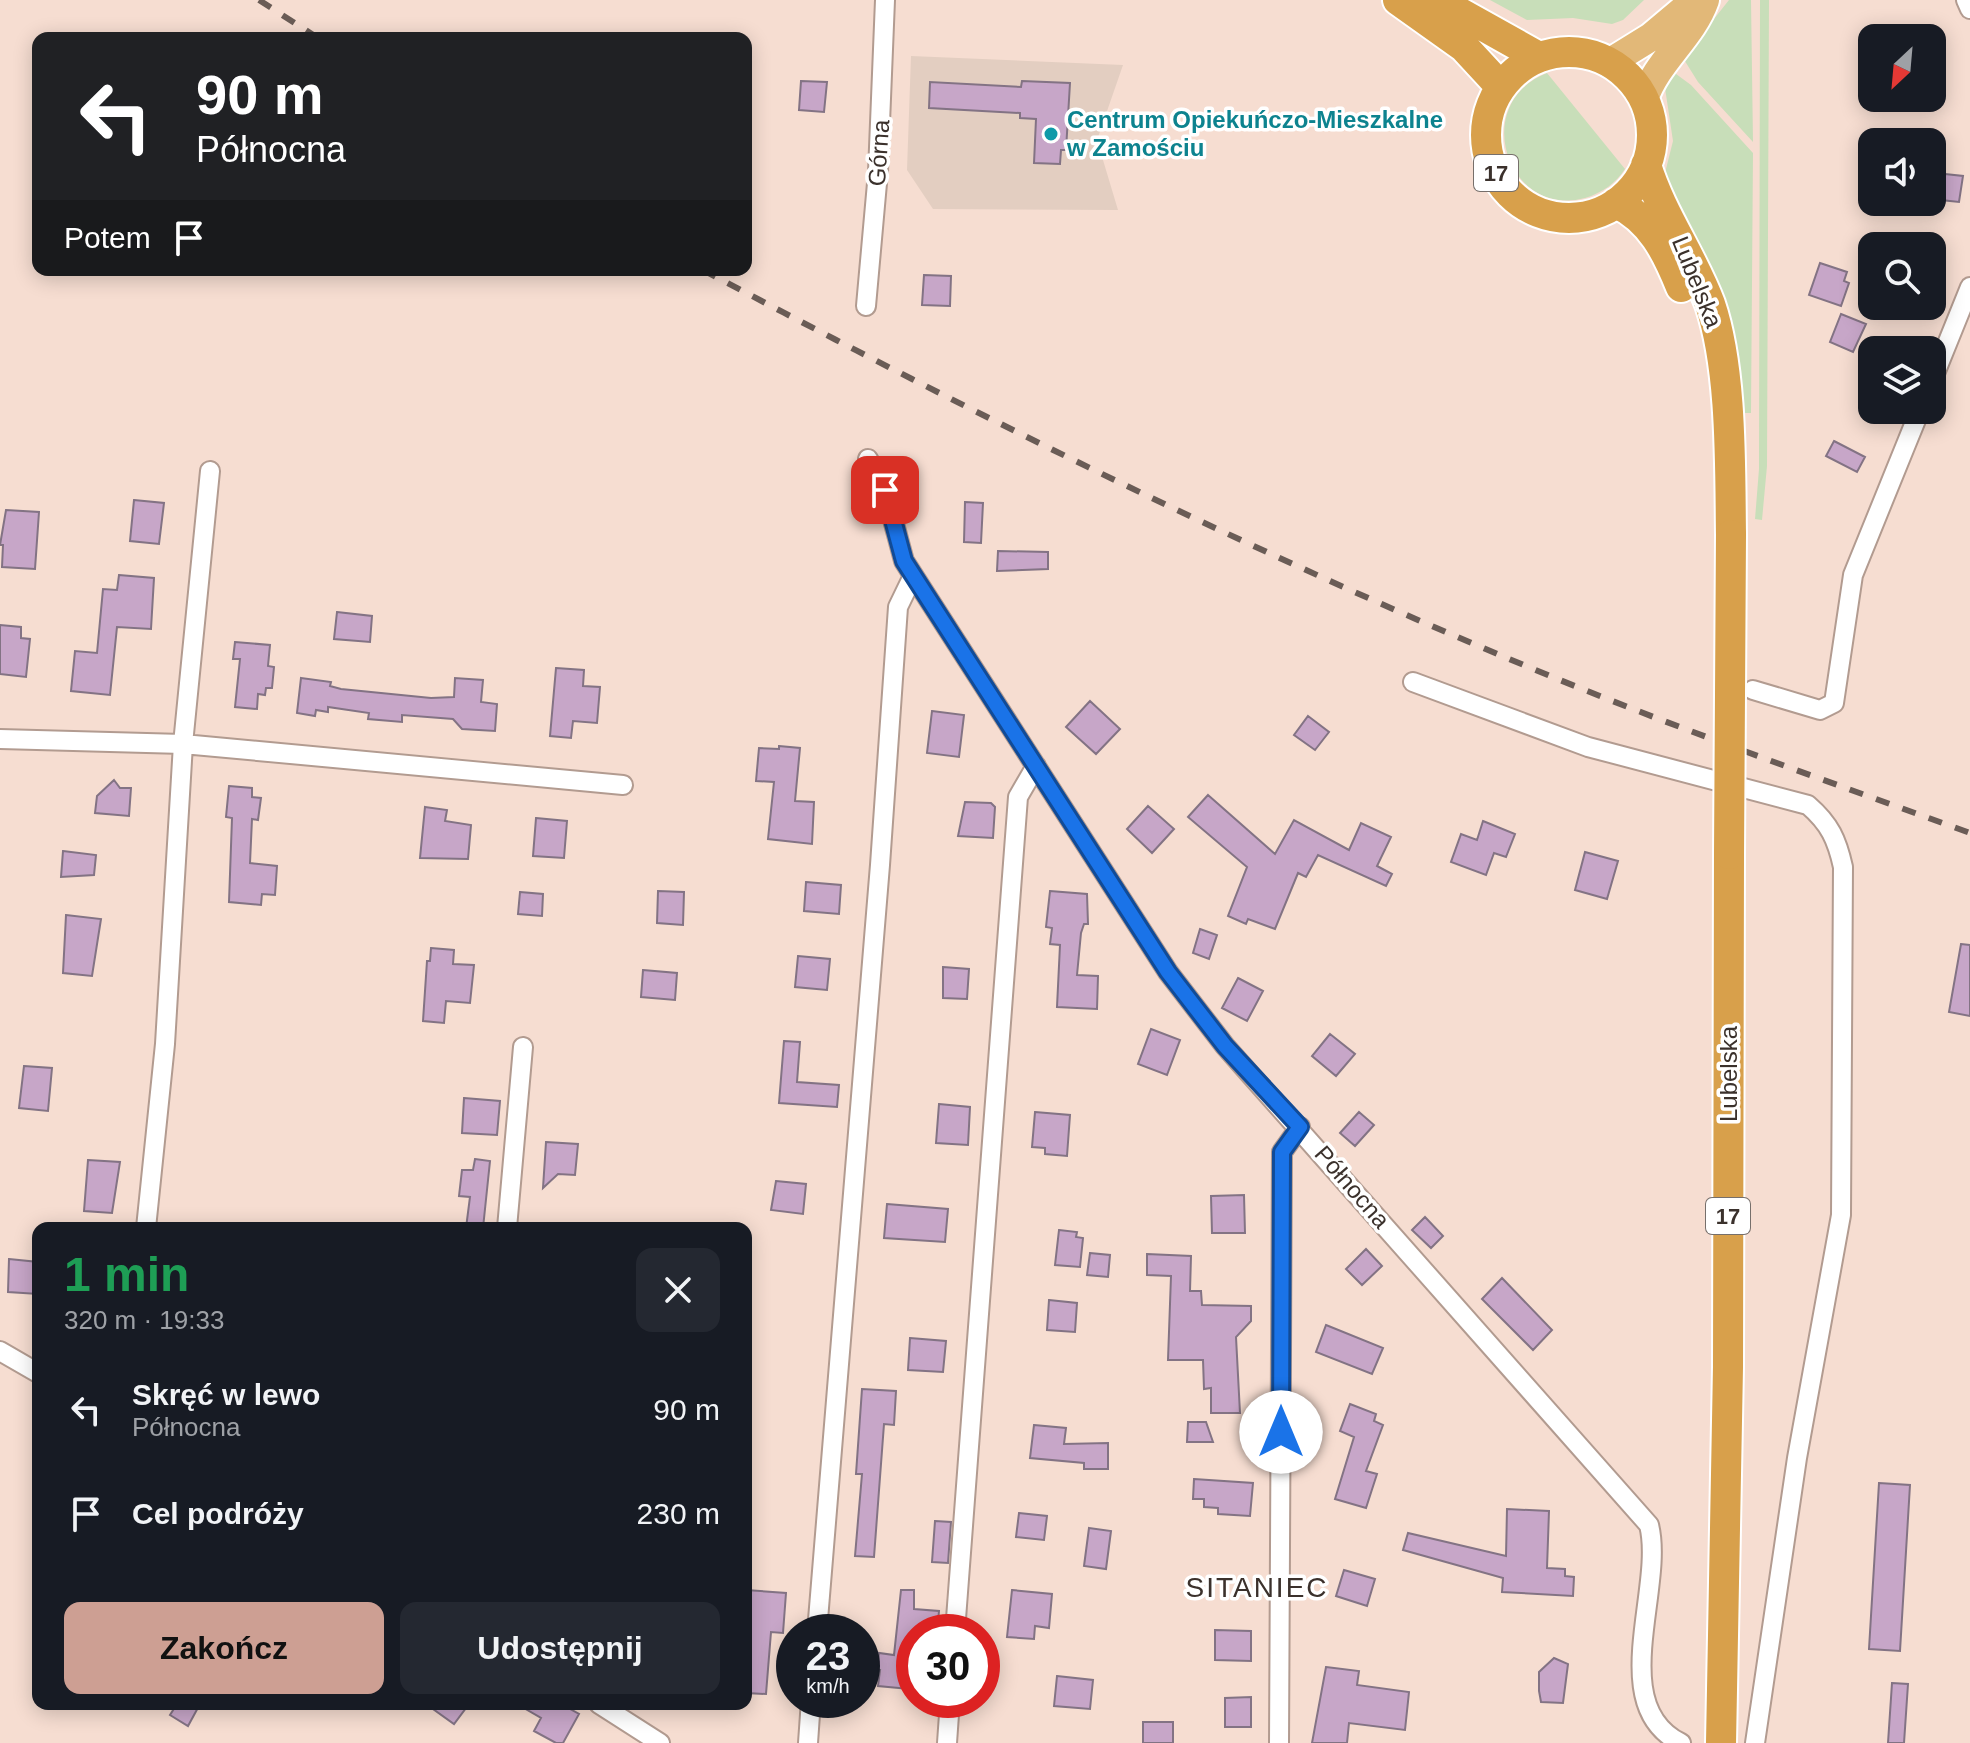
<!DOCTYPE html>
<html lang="pl">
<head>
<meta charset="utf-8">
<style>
  :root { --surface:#171b24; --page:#242831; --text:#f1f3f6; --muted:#9ea1a6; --accent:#cd9f93 }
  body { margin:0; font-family:Helvetica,sans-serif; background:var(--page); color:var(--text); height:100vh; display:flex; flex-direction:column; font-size:30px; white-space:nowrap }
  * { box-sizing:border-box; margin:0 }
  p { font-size:26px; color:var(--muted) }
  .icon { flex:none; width:44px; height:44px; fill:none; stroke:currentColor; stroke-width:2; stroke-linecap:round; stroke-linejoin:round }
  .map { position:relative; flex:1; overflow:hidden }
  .sheet { position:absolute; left:32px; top:1222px; width:720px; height:488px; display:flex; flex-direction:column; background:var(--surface); border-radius:16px; box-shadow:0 4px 20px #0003 }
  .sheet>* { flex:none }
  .guide { position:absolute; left:32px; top:32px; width:720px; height:244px; border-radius:16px; box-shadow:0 4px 20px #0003; background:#202124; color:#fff; overflow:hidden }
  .needle { width:52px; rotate:206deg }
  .buttons { position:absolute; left:1858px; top:24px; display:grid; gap:16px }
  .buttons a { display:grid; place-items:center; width:88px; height:88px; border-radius:16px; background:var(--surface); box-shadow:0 4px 20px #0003; font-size:40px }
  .speed { position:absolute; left:776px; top:1614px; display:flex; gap:16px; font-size:40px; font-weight:700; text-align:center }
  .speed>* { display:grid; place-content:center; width:104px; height:104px; border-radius:50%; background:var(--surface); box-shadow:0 4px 20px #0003; line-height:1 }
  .speed small { font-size:20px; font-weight:400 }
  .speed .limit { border:12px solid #d22; background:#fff; color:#111 }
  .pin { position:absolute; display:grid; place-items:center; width:68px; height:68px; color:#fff; margin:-34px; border-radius:16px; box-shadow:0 4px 12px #0006 }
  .me { position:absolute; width:88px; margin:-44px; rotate:0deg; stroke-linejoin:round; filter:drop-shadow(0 0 6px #0008) }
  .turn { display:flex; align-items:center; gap:28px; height:168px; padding:0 32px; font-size:36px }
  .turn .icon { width:104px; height:104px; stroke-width:2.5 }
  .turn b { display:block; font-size:56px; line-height:68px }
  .then { display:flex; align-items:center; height:76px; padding:0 32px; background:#0003; gap:16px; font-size:30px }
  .round { display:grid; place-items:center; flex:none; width:84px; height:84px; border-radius:16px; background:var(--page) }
  .summary { display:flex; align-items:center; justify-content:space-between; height:136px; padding:0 32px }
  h1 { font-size:48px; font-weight:800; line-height:60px; color:#1e9e55 }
  .cta { display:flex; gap:16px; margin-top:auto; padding:16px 32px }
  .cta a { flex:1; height:92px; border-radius:16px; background:var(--accent); color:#111; font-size:32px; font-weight:800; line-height:92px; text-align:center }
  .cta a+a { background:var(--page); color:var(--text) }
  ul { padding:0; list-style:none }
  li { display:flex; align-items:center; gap:24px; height:104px; padding:0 32px }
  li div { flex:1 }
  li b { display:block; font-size:30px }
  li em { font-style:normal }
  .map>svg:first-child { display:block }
  .commercial { fill:#e3cec1 }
  .green { fill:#c8deb9 }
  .building { fill:#c7a6c8; stroke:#837384; stroke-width:2 }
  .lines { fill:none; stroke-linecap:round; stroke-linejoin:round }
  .minor-casing { stroke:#b29b90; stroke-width:22 }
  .primary-casing { stroke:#fff; stroke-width:32 }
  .trunk-casing { stroke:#fff; stroke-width:34 }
  .minor { stroke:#fff; stroke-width:18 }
  .primary { stroke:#e2b878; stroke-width:28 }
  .trunk { stroke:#d8a04b; stroke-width:30 }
  .rail { stroke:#6a5c56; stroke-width:6; stroke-dasharray:14 14; stroke-linecap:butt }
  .trunk-bridge-casing { stroke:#fff; stroke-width:34; stroke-linecap:butt }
  .trunk-bridge { stroke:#d8a04b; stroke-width:30 }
  .route-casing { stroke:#114b97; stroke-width:20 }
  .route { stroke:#1a73e8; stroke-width:14 }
  .culture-dot { fill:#0f9aa8; stroke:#fff; stroke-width:3 }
  .labels { text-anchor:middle; stroke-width:7; stroke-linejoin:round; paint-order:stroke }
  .shield { fill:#fff; stroke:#766f6b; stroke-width:2 }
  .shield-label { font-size:22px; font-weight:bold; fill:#3b312c }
  .culture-label { font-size:24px; font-weight:bold; fill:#0d838f; stroke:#fff; text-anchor:start }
  .street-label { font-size:24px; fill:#3b312c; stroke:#fff }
  .quarter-label { font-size:28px; letter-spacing:2px; fill:#3b312c; stroke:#fff }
</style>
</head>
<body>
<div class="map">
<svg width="1970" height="1743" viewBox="0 0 1970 1743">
  <rect width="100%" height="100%" fill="#f6ddd1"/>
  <path class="commercial" d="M911,56l212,9 -26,75 21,70 -185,-1 -26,-39z"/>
  <path class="green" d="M1490,0h154l-21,20 -11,4 -39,-6 -46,2z
    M1729,0h22l2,142 -55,-60 -15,-24z
    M1760,0h9l-2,466 -5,54 -7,-1 4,-50z
    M1672,71l19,14 62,68 -2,260h-6l-15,-91 -18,-50 -47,-99 8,-32 -8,-53z
    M1547,73l78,96c-9,14 -23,24 -40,29 -78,21 -116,-95 -38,-125z"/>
  <path class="building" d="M801,81l26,1 -3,30 -25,-2z
    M1022,81l48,2 -4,67h-5l-1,14 -26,-1 2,-44 -16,-1v-5l-91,-5 1,-26 91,5z
    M1945,174l18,2 -4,26 -18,-2z
    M1820,263l27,9 -3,9 5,2 -8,23 -32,-11z
    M924,275l27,1 -1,30 -28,-1z
    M1841,314l25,10 -13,28 -23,-10z
    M1834,441l31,16 -8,15 -31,-16z
    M134,500l30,3 -5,41 -29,-3z
    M965,502l18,1 -2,40 -17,-1z
    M6,510l33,2 -4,57 -33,-2 1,-22h-3z
    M998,551l50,1v17l-51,2z
    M119,575l35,3 -3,51 -34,-2 -7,68 -39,-4 4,-40 22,2 6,-64 14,1z
    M337,612l35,4 -2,26 -36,-3z
    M0,625l21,2v11l9,1 -4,38 -26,-3z
    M235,642l35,3 -2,21 6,1 -2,21h-6l-1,7 -7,-1 -1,15 -22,-2 5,-48h-7z
    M556,668l28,2 -1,16 17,1 -3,36 -24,-2 -2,17 -21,-2z
    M301,678l30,4 -1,4 11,3 90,9 23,-1 1,-19 28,2 -2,22 16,2 -2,27 -33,-2 -9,-10 -51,-4v7l-34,-3 1,-6 -41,-6v5l-12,-2 -1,6 -18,-3z
    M1090,701l30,28 -24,25 -30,-27z
    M932,711l32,4 -5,42 -32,-4z
    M1308,716l21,16 -14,18 -21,-15z
    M779,746l21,2 -5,53 19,1 -2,42 -44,-5 6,-57 -18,-1 3,-33 20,1z
    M114,780l6,8h11l-2,28 -34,-3 2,-17z
    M229,786l23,2v9l9,1 -3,22 -6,-1 -2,44 27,3 -2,29 -13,-1 -1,11 -32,-3 3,-84 -6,-1z
    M1208,795l67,59 19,-34 55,30 12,-27 30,14 -14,29 15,8 -6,12 -68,-31 -12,22 -8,-4 -23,56 -27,-10 -2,5 -18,-8 19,-49 -59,-50z
    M965,802l26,1 4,4 -2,31 -35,-2z
    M1148,806l26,23 -22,24 -25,-24z
    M425,807l22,3 -2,11 26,4 -3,34 -48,-1z
    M536,818l31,3 -3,37 -31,-2z
    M1483,821l32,13 -9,23 -12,-4 -8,22 -35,-13 10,-28 16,6z
    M63,851l33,4 -2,20 -33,2z
    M1585,852l33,9 -11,38 -32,-9z
    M806,882l35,3 -2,29 -35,-3z
    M658,891l26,1 -1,33 -26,-2z
    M1050,891l37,3 1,30h-4l-3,9 -4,42 21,1 -1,33 -40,-2 3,-62 -10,-1 2,-16 -6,-1z
    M520,892l23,2 -1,22 -24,-2z
    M66,915l35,4 -9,57 -29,-3z
    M1200,929l17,6 -8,24 -16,-6z
    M1961,944l9,1v71l-21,-4z
    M431,948l23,2 -1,14 21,1 -4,38 -24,-2 -2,22 -21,-2 4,-60h3z
    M798,956l32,3 -3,31 -32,-3z
    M943,967l26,2 -2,30 -24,-1z
    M643,970l34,3 -2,27 -34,-3z
    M1238,978l25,13 -16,30 -25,-13z
    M1151,1029l29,11 -13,35 -29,-11z
    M1330,1034l25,20 -19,22 -24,-20z
    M784,1041l16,1 -3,40 42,3 -2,22 -58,-4z
    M24,1066l28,2 -4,43 -29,-3z
    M464,1098l36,3 -3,34 -35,-2z
    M939,1104l31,3 -2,38 -32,-2z
    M1035,1112l35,3 -3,41 -22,-2v-6l-13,-1z
    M1359,1112l15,13 -19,21 -15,-13z
    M546,1142l32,2 -3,31 -17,-1 -15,14z
    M475,1159l15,2 -7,67h-17l4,-31 -11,-1 3,-26h11z
    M88,1160l32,2 -8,51 -28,-2z
    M776,1181l30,3 -3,30 -32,-4z
    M1244,1195l1,38h-33l-1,-37z
    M887,1204l61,5 -3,33 -61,-4z
    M1425,1217l18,19 -12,12 -19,-18z
    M1059,1230l18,2 -1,5 7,1 -3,29 -25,-2z
    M1366,1249l16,17 -20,19 -16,-16z
    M1090,1253l20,2 -2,22 -21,-2z
    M1147,1254l44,2 -1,35h11l1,14 49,1v15l-15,16 4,76h-29v-25l-7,1 -1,-29h-35l3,-84 -24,-1z
    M9,1259l29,3v32l-30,-2z
    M1502,1278l50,52 -19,20 -51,-51z
    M1049,1300l28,3 -2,29 -28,-2z
    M1326,1325l57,23 -11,26 -56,-22z
    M910,1338l36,3 -3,31 -35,-2z
    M862,1389l34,2 -2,34 -10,-1 -10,133 -19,-1 7,-82h-6z
    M1350,1404l26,10 -2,7 9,4 -17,46 11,3 -11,34 -31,-9 19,-62 -14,-6z
    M1188,1422h18l7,20h-26z
    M1034,1425l32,3 -2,16 44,-1v26h-24v-6l-54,-5z
    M1194,1479l59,4 -3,33 -32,-2v-6l-14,-1v-8h-11z
    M1879,1483l31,2 -10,166 -31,-2z
    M1507,1509l42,2 -2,57 18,1v7l9,1 -1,19 -71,-4 1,-14 -100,-28 5,-17 98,23z
    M1019,1513l28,3 -3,24 -28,-3z
    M935,1521l16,1 -3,41 -16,-1z
    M1089,1528l22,3 -5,38 -22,-3z
    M1344,1570l31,9 -8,27 -31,-10z
    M746,1590l40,3 -3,40 -12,-1 -5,62 -20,-1z
    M901,1590h13v19l25,2 -2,21h-23l-5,57 -31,-3 2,-16h-3l2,-17 15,2z
    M1012,1590l40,4 -3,34 -14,-2 -1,13 -27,-2z
    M1215,1630l36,1v30l-36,-1z
    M1554,1658l14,6 -5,39 -22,-1 -2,-11v-19z
    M1326,1667l33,4 -2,14 52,7 -4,38 -56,-7 -2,20h-35z
    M1057,1676l36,4 -3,29 -36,-3z
    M1892,1683l16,1 -4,59h-16z
    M1251,1697v30h-26v-29z
    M177,1704h23l-12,22 -18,-11z
    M426,1704h43l-15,20z
    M517,1704h44l18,10 -16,29h-7l-22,-12 7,-13z
    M1143,1722h30v21h-30z"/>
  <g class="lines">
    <g class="minor-casing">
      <path id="minor" d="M1966,0l4,9
        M866,306l12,-134 7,-172
        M1932,381l38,-94
        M868,459l17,31 19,71 264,411 57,74 424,479c16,63 -44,181 32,218
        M1413,682l175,65 220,58c22,19 29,35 35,62l-2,348 -44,243 -42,285
        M1753,690l67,20 14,-7 19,-128 67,-165
        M0,739l183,5 440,41
        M146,1228l19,-184 18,-300 27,-273
        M507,1228l16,-181
        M0,1351l38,22
        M817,1632l63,-767 18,-258 15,-31
        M955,1632l63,-835 18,-31
        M599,1704l61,39
        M808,1743l3,-43
        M947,1743l3,-43
        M1279,1743l3,-591 18,-25"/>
    </g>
    <g class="primary-casing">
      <path id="primary" d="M1609,63l42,-26 44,-37
        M1644,99c13,-38 48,-62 61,-99"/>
    </g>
    <g class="trunk-casing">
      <path id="trunk" d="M1398,0l66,47 37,40
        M1437,0l102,57
        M1486 135a83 83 0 1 1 166 0a83 83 0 1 1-166 0Z
        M1646,165c15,49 46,91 64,139 22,65 20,162 21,231
        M1616,203c35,16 51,49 65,84
        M1721,1743l7,-376 1,-513"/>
    </g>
    <use href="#minor" class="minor"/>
    <use href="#primary" class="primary"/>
    <use href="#trunk" class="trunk"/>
    <path class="rail" d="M259,0l59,38
      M703,270c269,143 542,279 823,396 146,61 296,113 444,167"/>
    <g class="trunk-bridge-casing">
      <path id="trunk-bridge" d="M1729,854l2,-319"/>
    </g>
    <use href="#trunk-bridge" class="trunk-bridge"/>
  </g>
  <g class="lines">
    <g class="route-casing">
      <path id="route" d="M885,490l19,71 264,411 57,74 75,81 -18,25 -1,280"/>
    </g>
    <use href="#route" class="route"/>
  </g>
  <circle class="culture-dot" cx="1051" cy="134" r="8"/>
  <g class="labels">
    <g class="shield">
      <rect x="1474" y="155" width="44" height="36" rx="6"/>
      <rect x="1706" y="1198" width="44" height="36" rx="6"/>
    </g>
    <g class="shield-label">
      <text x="1496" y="181">17</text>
      <text x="1728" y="1224">17</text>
    </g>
    <g class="culture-label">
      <text x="1067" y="128">Centrum Opiekuńczo-Mieszkalne<tspan x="1067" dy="28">w Zamościu</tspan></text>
    </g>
    <g class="street-label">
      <text transform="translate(879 153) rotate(-86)" y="8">Górna</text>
      <text transform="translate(1697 282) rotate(68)" y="8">Lubelska</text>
      <text transform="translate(1729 1074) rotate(-90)" y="8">Lubelska</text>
      <text transform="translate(1352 1187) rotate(49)" y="8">Północna</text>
    </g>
    <g class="quarter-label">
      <text x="1257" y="1597">SITANIEC</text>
    </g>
  </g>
</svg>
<div class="buttons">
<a><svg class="needle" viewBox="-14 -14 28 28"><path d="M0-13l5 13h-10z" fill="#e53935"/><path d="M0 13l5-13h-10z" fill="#9ea1a6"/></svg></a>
<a><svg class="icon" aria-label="sound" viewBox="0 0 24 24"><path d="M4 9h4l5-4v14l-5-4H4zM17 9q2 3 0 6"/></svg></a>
<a><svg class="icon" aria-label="search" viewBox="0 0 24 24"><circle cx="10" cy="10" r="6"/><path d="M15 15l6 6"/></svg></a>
<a><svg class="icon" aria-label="layers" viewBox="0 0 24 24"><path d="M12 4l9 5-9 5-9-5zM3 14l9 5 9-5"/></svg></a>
</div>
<div class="speed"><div>23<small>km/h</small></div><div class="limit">30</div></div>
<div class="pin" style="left:885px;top:490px;background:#d93025"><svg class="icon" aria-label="arrive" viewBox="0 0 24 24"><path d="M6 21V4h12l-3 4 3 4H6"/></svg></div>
<svg class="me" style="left:1281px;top:1432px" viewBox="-20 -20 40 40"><circle r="19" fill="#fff"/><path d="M0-13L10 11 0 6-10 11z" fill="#1a73e8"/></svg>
<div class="guide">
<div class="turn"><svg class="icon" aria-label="left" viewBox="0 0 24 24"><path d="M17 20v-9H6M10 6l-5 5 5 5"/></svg><div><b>90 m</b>Północna</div></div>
<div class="then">Potem<svg class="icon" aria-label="arrive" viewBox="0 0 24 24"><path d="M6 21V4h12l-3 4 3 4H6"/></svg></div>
</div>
<section class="sheet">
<div class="summary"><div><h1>1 min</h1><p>320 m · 19:33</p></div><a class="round"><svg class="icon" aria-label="close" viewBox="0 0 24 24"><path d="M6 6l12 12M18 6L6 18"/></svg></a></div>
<ul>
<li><svg class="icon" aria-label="left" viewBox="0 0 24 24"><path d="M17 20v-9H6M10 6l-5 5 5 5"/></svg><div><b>Skręć w lewo</b><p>Północna</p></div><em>90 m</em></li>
<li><svg class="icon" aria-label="arrive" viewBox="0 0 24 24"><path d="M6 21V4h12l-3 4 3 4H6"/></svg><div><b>Cel podróży</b></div><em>230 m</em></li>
</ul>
<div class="cta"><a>Zakończ</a><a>Udostępnij</a></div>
</section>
</div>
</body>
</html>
